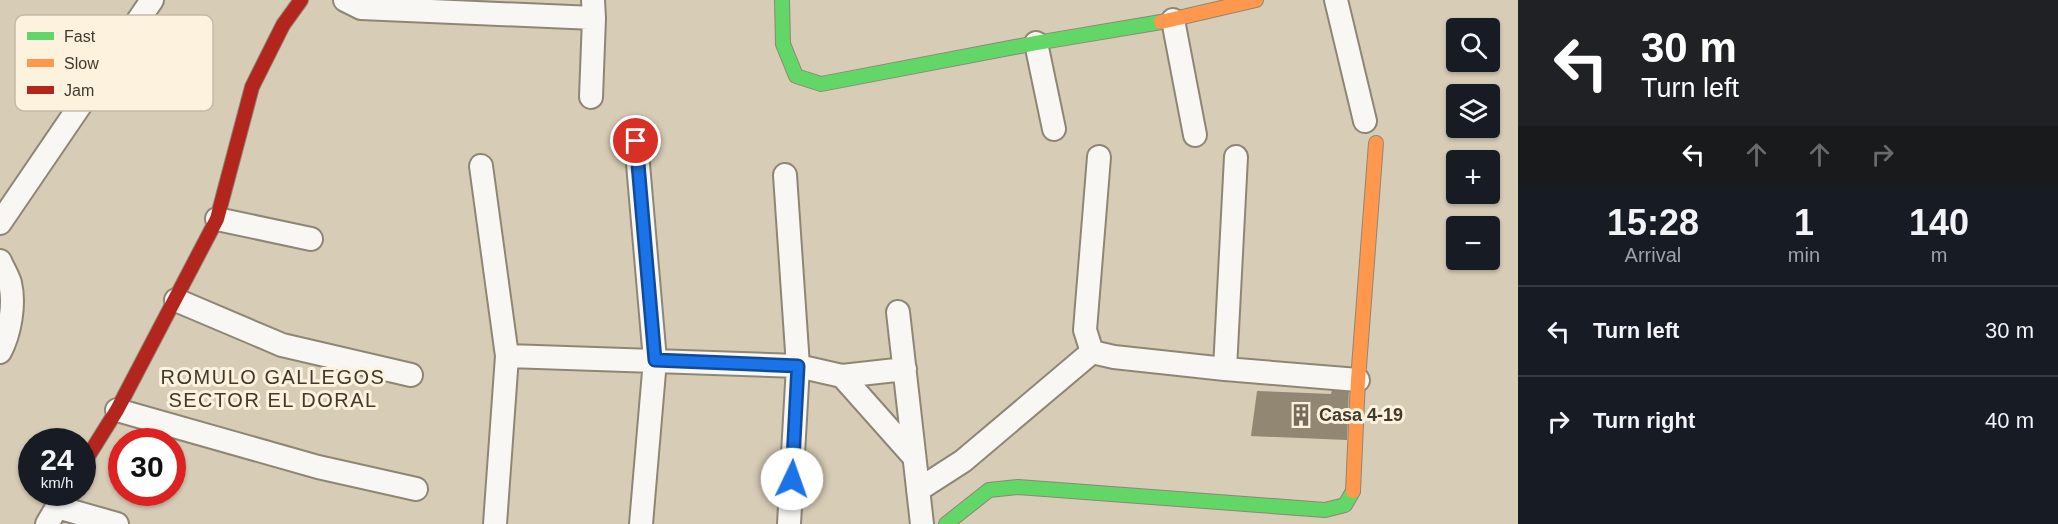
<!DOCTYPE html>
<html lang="en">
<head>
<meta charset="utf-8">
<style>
  :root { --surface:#171b24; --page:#242831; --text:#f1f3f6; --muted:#9ea1a6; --line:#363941 }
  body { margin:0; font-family:Arial,sans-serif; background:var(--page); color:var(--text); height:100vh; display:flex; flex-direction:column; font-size:22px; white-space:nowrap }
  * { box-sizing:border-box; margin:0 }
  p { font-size:20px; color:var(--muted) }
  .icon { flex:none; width:33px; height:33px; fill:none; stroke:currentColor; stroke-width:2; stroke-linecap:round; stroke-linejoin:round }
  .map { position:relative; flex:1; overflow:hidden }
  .side { display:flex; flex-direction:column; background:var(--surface); width:540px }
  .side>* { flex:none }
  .guide { background:#202124; color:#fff; overflow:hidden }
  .tools { position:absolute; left:1446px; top:18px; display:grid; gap:12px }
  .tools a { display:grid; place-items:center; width:54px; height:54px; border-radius:6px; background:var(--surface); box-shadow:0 2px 4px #0004; font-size:30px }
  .speed { position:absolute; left:18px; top:428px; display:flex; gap:12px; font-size:30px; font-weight:700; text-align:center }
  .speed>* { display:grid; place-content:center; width:78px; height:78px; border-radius:50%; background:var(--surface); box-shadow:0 2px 4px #0004; line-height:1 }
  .speed small { font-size:15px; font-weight:400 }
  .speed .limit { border:9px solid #d22; background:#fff; color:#111 }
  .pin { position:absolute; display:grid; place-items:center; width:51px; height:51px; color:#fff; margin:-26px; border:3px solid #fff; border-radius:50%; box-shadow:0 2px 6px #0007 }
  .me { position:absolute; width:66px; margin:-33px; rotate:3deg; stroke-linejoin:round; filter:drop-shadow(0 0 4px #0008) }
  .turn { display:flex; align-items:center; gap:21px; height:126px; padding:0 24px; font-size:27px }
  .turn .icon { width:78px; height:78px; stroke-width:2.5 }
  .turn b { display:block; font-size:42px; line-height:51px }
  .lanes { display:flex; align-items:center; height:57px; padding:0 24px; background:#0003; justify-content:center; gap:30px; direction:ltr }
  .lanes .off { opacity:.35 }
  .eta { display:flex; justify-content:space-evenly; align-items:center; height:102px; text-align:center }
  .eta b { font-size:36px; font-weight:700; line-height:42px }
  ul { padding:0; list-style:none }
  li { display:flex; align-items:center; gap:18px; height:90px; padding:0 24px; border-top:2px solid var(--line) }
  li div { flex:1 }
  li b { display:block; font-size:22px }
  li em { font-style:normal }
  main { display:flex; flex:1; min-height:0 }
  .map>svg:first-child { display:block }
  .building { fill:#928772 }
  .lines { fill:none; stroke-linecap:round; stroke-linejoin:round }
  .street-casing { stroke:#8e8675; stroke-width:26 }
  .fast-casing { stroke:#8e8675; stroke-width:16 }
  .slow-casing { stroke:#8e8675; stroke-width:16 }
  .jam-casing { stroke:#8e8675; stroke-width:16 }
  .street { stroke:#f9f7f4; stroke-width:22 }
  .fast { stroke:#63d668; stroke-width:14 }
  .slow { stroke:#ff974d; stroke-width:14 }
  .jam { stroke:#b3261e; stroke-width:14 }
  .route-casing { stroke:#114b97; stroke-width:15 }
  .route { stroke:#1a73e8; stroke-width:10 }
  .labels { text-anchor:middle; stroke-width:6; stroke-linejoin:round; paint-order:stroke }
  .poi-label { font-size:18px; font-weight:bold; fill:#41392a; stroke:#fcf2de; text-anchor:start }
  .neighbourhood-label { font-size:20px; letter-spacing:1.5px; fill:#41392a; stroke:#fcf2de }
  .key { fill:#fcf2de; stroke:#c4baa8; stroke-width:1.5 }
  .key-label { font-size:16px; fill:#41392a }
</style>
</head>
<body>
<main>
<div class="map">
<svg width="1518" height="524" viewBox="0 0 1518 524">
  <rect width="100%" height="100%" fill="#d7ccb6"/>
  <path class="building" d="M1333,386l16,1 -2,53 -96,-4 6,-45 74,3z"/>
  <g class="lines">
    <g class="street-casing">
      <path id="street" d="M345,0l16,8 233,10
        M1336,0l29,121
        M1173,20l22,115
        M1036,43l18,86
        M591,97l3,-79 -1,-18
        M636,141l19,219 -14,164
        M481,166l26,190 -12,168
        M785,175l13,191 -9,158
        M217,219l94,20
        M0,223l152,-223
        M0,261c3,7 8,15 10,22 5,21 0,50 -10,69
        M176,300l106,45 129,30
        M898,312l24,212
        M1092,352l22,5 111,12 133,11
        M507,356l291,10 44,10 63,-7
        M1225,369l11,-212
        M842,376l72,81
        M117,410l201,57 98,22
        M918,490l45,-29 129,-109 -7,-22 14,-173
        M57,507l60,17
        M47,524l19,-32"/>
    </g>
    <g class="fast-casing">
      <path id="fast" d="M782,0l1,44 13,32 25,8 215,-41 125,-21
        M946,524l43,-34 29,-3 307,23 20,-5 8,-14"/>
    </g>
    <g class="slow-casing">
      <path id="slow" d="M1161,22l95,-22
        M1353,491l5,-111 18,-237"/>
    </g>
    <g class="jam-casing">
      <path id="jam" d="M82,466l35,-56 100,-191 35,-132 31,-62 18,-25"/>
    </g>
    <use href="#street" class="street"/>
    <use href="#fast" class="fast"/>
    <use href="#slow" class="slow"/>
    <use href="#jam" class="jam"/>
  </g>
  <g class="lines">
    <g class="route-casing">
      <path id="route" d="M636,141l19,219 143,6 -6,113"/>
    </g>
    <use href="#route" class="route"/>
  </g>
  <defs>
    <g id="building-bare" transform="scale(1.8)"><path d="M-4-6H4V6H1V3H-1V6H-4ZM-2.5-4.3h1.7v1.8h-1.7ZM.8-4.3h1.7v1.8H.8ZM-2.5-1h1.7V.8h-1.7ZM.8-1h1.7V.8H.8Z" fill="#766c5b" stroke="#fcf2de" stroke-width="2.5" paint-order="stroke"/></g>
  </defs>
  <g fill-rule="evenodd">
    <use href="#building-bare" x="1301" y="415"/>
  </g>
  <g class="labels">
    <g class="poi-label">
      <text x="1319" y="421">Casa 4-19</text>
    </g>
    <g class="neighbourhood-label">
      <text x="273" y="384">ROMULO GALLEGOS<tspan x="273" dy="23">SECTOR EL DORAL</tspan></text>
    </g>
  </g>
  <rect x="15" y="15" width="198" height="96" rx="9" class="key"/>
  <rect x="27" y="32" width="27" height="8" fill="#63d668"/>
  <rect x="27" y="59" width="27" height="8" fill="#ff974d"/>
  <rect x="27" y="86" width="27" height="8" fill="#b3261e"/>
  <g class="key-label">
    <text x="64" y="42">Fast</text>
    <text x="64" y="69">Slow</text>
    <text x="64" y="96">Jam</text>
  </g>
</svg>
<div class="tools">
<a><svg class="icon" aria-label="search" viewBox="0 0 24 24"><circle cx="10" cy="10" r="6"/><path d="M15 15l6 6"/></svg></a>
<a><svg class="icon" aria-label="layers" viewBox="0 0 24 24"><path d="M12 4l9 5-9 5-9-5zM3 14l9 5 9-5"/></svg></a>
<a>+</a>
<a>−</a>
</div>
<div class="speed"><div>24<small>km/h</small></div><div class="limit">30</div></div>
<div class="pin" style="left:636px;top:141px;background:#d93025"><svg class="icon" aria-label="arrive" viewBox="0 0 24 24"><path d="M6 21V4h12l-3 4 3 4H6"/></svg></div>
<svg class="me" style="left:792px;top:479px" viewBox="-20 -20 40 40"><circle r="19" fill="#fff"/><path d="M0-13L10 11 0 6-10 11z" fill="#1a73e8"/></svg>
</div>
<section class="side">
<div class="guide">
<div class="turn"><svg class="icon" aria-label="left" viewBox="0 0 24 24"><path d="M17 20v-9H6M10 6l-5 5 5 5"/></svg><div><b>30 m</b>Turn left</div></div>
<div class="lanes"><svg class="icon" aria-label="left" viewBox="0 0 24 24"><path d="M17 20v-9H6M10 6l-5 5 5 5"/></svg><svg class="icon off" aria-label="ahead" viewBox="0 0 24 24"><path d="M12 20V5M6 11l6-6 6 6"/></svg><svg class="icon off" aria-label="ahead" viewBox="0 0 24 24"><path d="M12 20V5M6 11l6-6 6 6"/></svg><svg class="icon off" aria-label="right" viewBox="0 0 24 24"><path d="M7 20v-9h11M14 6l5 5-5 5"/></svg></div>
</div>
<div class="eta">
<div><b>15:28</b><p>Arrival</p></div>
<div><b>1</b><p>min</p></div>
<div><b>140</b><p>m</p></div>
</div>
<ul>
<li><svg class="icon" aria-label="left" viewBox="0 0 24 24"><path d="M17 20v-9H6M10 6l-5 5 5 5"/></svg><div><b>Turn left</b></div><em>30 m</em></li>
<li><svg class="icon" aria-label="right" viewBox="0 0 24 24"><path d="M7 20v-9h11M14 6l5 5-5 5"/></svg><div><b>Turn right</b></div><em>40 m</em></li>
</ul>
</section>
</main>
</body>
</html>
